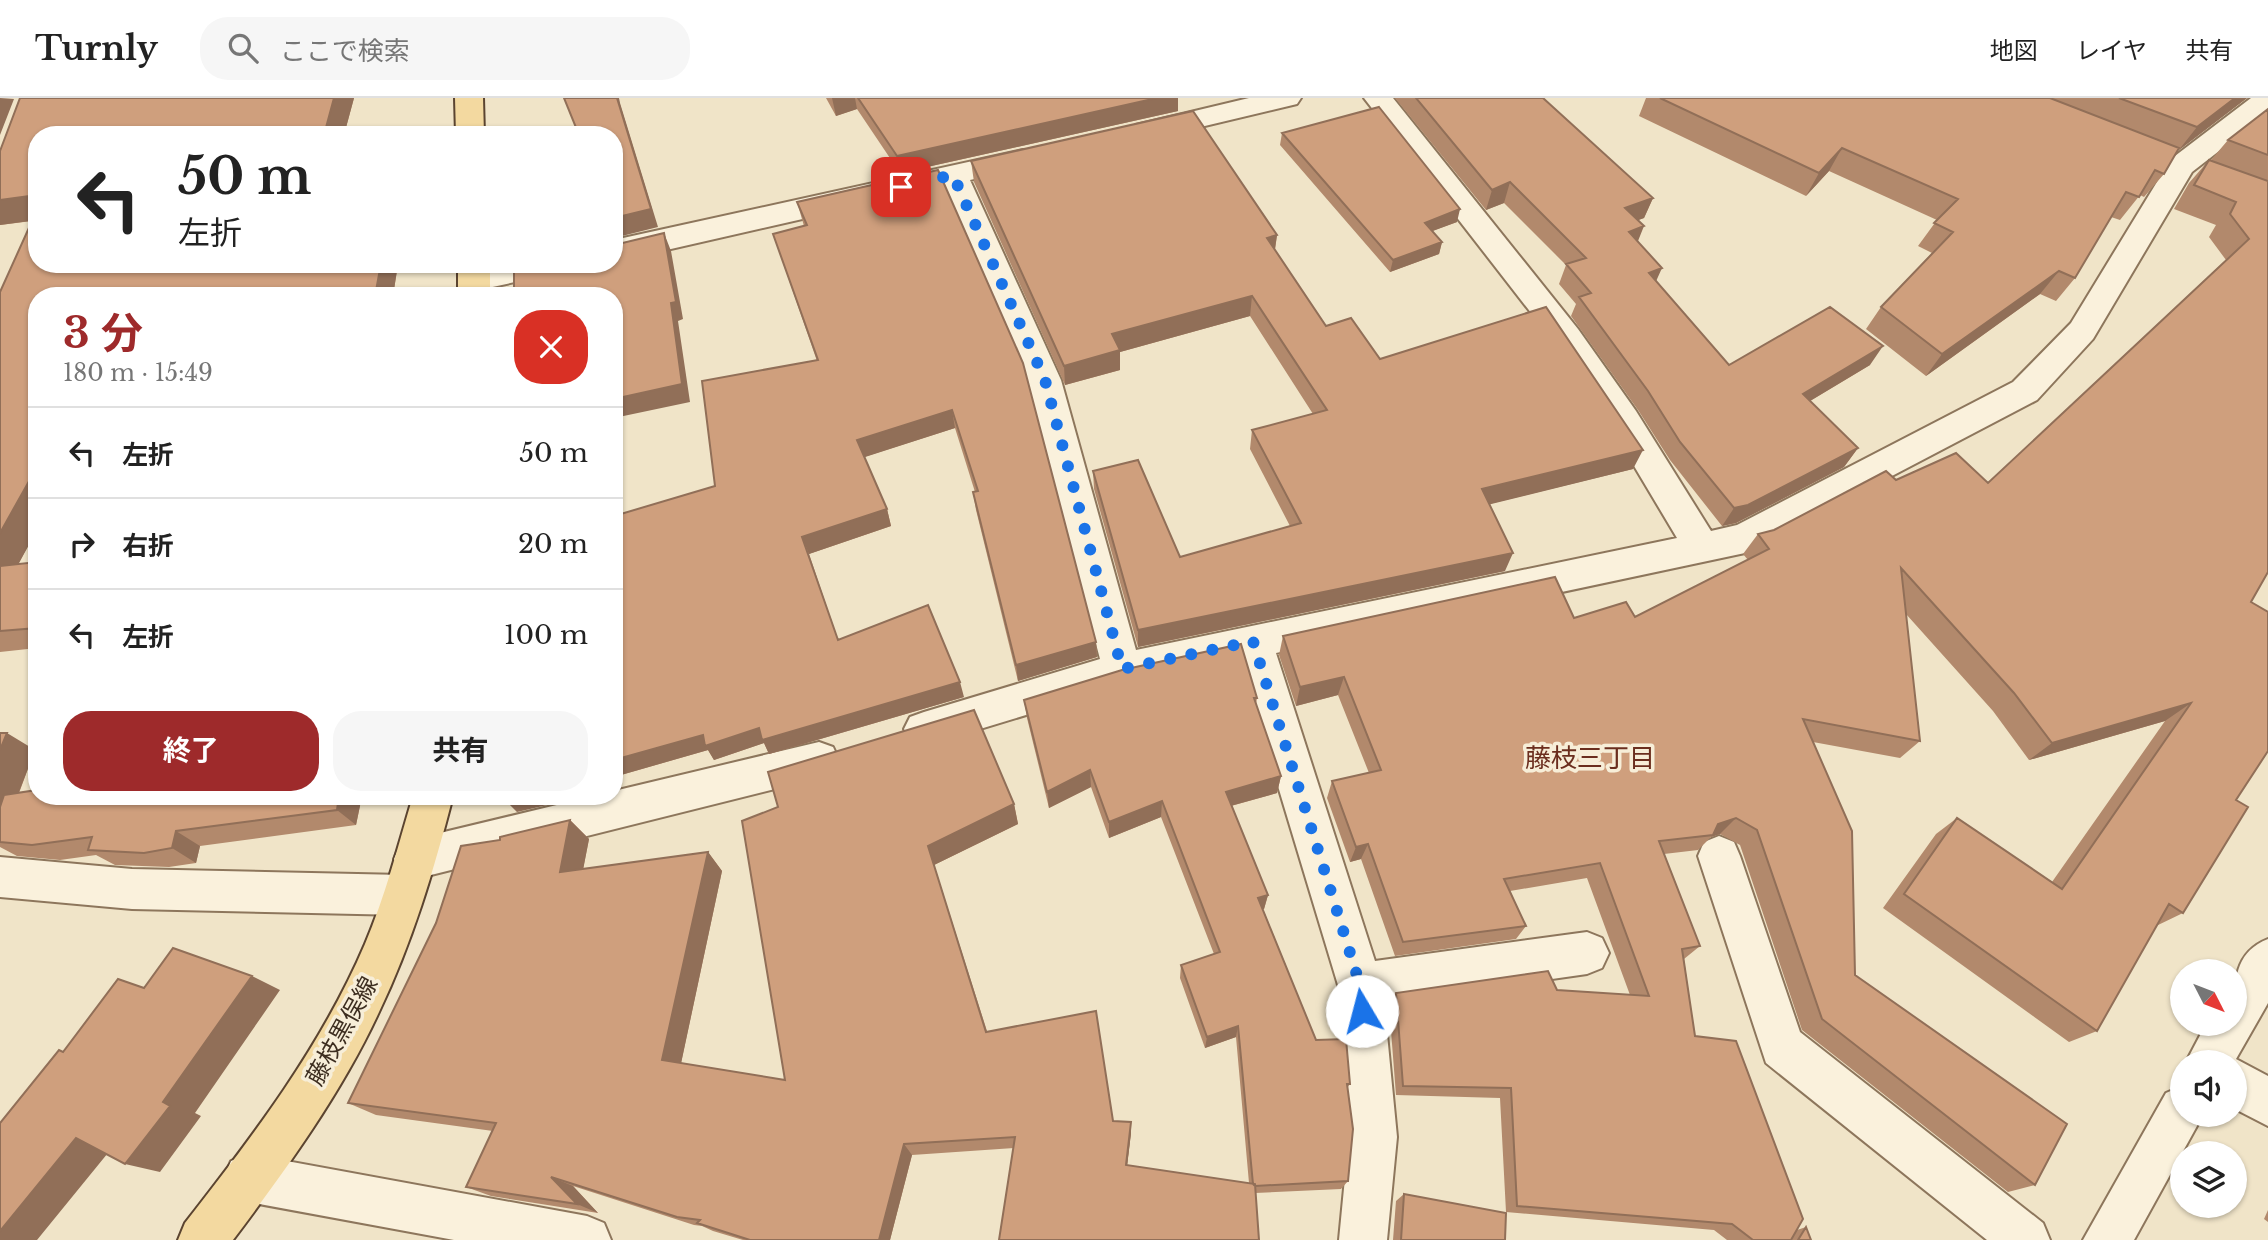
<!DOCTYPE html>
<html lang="ja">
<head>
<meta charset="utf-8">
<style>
  :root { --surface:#fff; --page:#f6f6f6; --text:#222; --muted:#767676; --line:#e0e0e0; --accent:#9e2a2b }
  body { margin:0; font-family:"Libre Baskerville","Noto Sans JP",serif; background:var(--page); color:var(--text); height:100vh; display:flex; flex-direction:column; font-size:26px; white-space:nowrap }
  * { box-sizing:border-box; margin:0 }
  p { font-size:23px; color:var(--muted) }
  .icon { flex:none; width:38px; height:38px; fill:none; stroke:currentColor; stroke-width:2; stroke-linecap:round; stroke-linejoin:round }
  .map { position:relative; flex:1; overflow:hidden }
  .sheet { position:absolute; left:28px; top:189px; width:595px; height:518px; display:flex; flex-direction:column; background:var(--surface); border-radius:28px; box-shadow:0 2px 5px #0004 }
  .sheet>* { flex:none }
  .hud { position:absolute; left:28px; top:28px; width:595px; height:147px; border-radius:28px; box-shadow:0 2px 5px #0004; background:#fff; color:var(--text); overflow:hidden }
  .needle { width:46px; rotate:132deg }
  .buttons { position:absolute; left:2170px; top:861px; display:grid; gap:14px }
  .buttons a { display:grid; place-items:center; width:77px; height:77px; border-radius:50%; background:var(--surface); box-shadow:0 2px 5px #0004; font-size:35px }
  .pin { position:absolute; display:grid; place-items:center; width:60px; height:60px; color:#fff; margin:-30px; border-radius:14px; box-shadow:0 4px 10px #0006 }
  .me { position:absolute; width:77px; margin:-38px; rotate:352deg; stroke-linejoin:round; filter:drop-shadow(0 0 5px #0008) }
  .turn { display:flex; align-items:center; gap:24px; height:147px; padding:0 35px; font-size:32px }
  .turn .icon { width:91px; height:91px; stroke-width:2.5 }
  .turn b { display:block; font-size:49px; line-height:60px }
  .round { display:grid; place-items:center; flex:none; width:74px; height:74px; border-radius:28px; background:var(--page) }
  .headline { display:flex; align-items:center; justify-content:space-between; height:119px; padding:0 35px }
  h1 { font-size:42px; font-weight:700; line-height:52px; color:var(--accent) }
  .cta { display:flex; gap:14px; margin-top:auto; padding:14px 35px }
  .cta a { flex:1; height:80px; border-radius:28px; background:var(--accent); color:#fff; font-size:28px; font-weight:700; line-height:80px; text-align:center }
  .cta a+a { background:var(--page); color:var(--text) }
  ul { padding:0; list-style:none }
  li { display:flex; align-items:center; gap:21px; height:91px; padding:0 35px; border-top:2px solid var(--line) }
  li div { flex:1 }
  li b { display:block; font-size:26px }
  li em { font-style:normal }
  header { display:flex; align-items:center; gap:42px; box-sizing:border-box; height:98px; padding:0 35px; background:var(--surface); border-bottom:2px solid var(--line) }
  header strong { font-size:33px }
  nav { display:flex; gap:38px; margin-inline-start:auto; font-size:24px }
  .search { width:490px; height:63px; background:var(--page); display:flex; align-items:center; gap:18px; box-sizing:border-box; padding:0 24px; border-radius:28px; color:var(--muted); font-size:26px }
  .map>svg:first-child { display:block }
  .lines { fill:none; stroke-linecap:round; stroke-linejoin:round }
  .minor-casing { stroke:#8d765c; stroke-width:4 }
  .major-casing { stroke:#5b4430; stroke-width:4 }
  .minor { fill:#faf1dc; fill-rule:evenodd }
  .major { fill:#f3d9a0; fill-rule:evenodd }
  .wall { fill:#b2896c }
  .shaded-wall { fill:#916f58 }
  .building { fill:#cf9f7d; stroke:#916f58; stroke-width:2 }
  .route { stroke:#1a73e8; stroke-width:12; stroke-dasharray:0 21.6 }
  .labels { text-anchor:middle; stroke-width:7; stroke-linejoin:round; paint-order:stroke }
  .street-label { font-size:24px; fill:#3d2e20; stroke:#f7eed8 }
  .neighbourhood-label { font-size:26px; fill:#6b2e1e; stroke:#f7eed8 }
</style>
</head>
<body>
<header>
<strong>Turnly</strong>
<div class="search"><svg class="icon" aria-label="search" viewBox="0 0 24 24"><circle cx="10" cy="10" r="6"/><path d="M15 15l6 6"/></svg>ここで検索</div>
<nav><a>地図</a><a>レイヤ</a><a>共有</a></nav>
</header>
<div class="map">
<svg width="2268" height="1142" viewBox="0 0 2268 1142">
  <rect width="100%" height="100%" fill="#f0e4c8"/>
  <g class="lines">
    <g class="minor-casing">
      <path id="minor" d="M1249,0h52l-4,6 -151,36 -10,-3 -4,-6 4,-6z
        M1364,0h29l185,231 58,82 75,120 26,-6 276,-143 58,-59 100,-164 80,-61h17v15l-76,59 -99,167 -56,61 -292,153 -469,100 99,308 212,-29 15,6 7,15 -7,15 -15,6 -203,29 13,134 -10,103h-48l10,-103 -11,-152 -98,-325 -118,26 -198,60 -14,-5 -6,-12 6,-12 14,-5 176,-53 -73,-279 -84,-193 -329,75v-22l409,-90 10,2 5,7 -5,7 -63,14 91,200 75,270 541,-112 -65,-109 -56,-84z
        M497,166h68l-4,8 -87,19 -11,-3 -5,-8 5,-8z
        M819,644l14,5 6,13 -6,13 -14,5 -404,101 -15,-6 -6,-14 6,-14 15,-6 179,-43h20v-5z
        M1719,738l15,6 6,14 60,176 243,191 7,17h-63l-221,-177 -68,-207 6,-14z
        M0,759l132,12 271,6 15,6 6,14 -6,14 -15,6 -271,-6 -132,-12z
        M2268,841v64l-32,56 32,17v50l-33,-17v-47h-49l20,-38h29c0,-35 -5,-70 33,-85z
        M2182,988v29h21l-69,125h-51l83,-147z
        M248,1056l339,62 17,7 7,17h-157l-206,-38 -17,-7 -7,-17 7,-17z"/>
    </g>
    <g class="major-casing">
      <path id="major" d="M455,0h28l1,37h-28z
        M458,166h32v32h-32z
        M413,698h40c-19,74 -41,147 -74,216 -38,82 -92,156 -146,228h-55l7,-17c68,-87 136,-176 180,-279 20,-47 33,-98 48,-148z"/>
    </g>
    <use href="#minor" class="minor"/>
    <use href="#major" class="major"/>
  </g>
  <path class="wall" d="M20,0h334l-10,37 -307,129h361l-5,32h-356v234l-19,34 19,-2v86l-37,4v-360l32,-71 -32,4v-74z
    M826,0h352v13l-278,62 -43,-64 -21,7z
    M1395,0h148l110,100 -9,20 -6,2v21l18,40 73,84h141l-60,36 48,47 -14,19 -108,56 -14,3 -52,-66 -32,-50 -67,-94 5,-12 -17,-20 7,-19 -62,-62 -18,7z
    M1646,0h601l-70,53 -13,23 -20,23 -4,-2 -20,25 -9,-3 -36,61 -19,23 -16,-7 -114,82 -60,-47 15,-22 51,-54 -14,-7 19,-26 -108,-49 -23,25 -167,-80z
    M2268,11v463l-17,30 -15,198 -53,113 -27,13 -59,105 -28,11 -186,-134 53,-74 21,-16 95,64 113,-161 -136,39 -36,-49 -87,-97 14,127 -20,17 -87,-16 42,233 180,210 -27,7 -206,-162 -62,-185 -20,-11 -9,3 -13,13 -34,4 36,92 -16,13 11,77 102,194 9,-3 5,13h-84l-13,-10 -208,-18 -6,-114 -104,-3 -7,-90 7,-12 161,-3 73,5 -43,-117 -77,13 16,35 -10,13 -121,17 -34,-97 -11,3 -23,-64 5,-17 37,-8 -31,-78 -42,11 -17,-51 4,-19 291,-18 61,-1 113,-57 -5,-6 15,-20 16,-4 122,-50 92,3 238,-223 -17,-23 7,-12 -42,-16 15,-26 20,-23h2l17,-20z
    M1282,35l175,89 -25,9 10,11 -3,12 -49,18 -110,-127z
    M971,63l306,74 -2,15 51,76 54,33 253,110 -144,35 16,67 -367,76 -44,-158 -1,-18 87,86 110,-31 -40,-77 2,-19 61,-16 -63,-98 -130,36v18l-55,15 -91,-203z
    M938,72l158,472 1,15 -79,24 -42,-171 -3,-18h2l-20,-64 -91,29 23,52 4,17 -82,28 29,86 126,57 -195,57 -5,-11 -50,17 -6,-10 -94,27v-261l101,-30 102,-125 -44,-127 31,-8 -7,-24z
    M1257,600l-1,6 25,72 -4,17 -46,13 37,89 -4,14h-1l53,131 34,44 -3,4 1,93 -7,8 -86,4 -241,-45 -102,7 -22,85h-147l-30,-9 -11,-5 -8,-1 -121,-39 25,27 -107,-17 -25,-9 27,-56 -117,-16 -28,-12 152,-263 70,-20 19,19 -6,30 125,-17 14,19 -41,192 104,17 -43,-259 272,-17 4,20 -84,41 53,166 144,102 -4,33 122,17 -13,-146 -31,11 -25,-70 1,-13 33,-11 -53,-137 -52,21 -18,-51 -42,21 -22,-90 -3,-18z
    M0,635l35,17 -16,43 18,3h325l-6,29 -156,21 -4,17 -27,4 -54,-2 -19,-10 -36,5 -43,-4 -17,-9z
    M1404,1096l101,46h-112l3,-39z
    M2268,1112v12l-4,-3z"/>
  <path class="shaded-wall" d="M0,0l14,1 -14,36z
    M334,0h20l-10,37h-20z
    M617,0h2l1,5 38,124 -44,11z
    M832,0h23l2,11 -21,7z
    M1157,0h21v13l-278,62 -3,-17z
    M2235,0h12l-69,53 19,-24z
    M1842,50l-13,23 -23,25 13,-23z
    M1510,84l-6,21 -18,7 6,-20z
    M37,97v25l-37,5v-25z
    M1653,100l-9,20 -27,10 8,-20z
    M1460,111l-3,13 -35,13 3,-12z
    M1644,128l-8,20 -7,-14z
    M664,135l7,18 12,68 -5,2 12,81 -76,16v-19l57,-96z
    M1277,137l-3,20 -7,-17z
    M1442,144l-3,12 -49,18 3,-12z
    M381,166h17l-5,32h-18z
    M1662,170l-9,20 -4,-15z
    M2059,173l-19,23 -114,82 16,-22z
    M1252,198l-2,20 -130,36v18l-55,15 -1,-19 48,-32z
    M1883,248l-13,19 -80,48 13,-19z
    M952,312l3,18 -93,30 -5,-18z
    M1858,350l-14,19 -108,56 -14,3 12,-18z
    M1643,352l-10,19 -158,39 7,-19z
    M37,369v63l-31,57 -6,-4v-50z
    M887,411l4,17 -82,28 -7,-17z
    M1513,455l-8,18 -367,76v-17z
    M1096,544l1,15 -79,24 -2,-16z
    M1344,579l-6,18 -42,11 4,-19z
    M960,584l4,15 -195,57 -5,-11 -50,17 -6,-10 -94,27v-17l89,-25z
    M2191,605l-26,18 -136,39 23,-17z
    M7,635l28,17 -35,92v-92z
    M1090,672l1,17 -42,21 -2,-16z
    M1281,678l-4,17 -54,15 3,-16z
    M339,698h23l-6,29 -19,-15z
    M516,698h70l-69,16 -13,-13z
    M1162,703l-1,16 -52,21v-16z
    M1014,706l4,20 -84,41 57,181 -63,-200z
    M1736,720l-16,16 -9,3 7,-13z
    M570,722l19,19 -10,52 -19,-19z
    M176,733l24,15 -4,17 -24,-15z
    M1368,746l-7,15 -11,3 6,-15z
    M708,754l14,19 -43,202 -17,-13z
    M1268,797l-4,14 -9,3 3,-14z
    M252,878l28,14 -85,123 6,3 -41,56 -35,-8 38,-62z
    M1238,928l-2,11 -31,11 2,-11z
    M1131,1024v11l-5,42v-10z
    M76,1040l36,10 -75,92h-37v-9z
    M904,1046l8,11 -22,85h-11z
    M551,1079l22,9 25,27 -21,-9z"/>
  <path class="building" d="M20,0h314l-10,37h-287v60l-37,5v-49z
    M564,0h53l34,111 -37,9v-83h-35z
    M858,0h299l-260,58z
    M1416,0h127l110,100 -28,10 19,18 -15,6 33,36 -13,5 80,92 101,-58 53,39 -80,48 55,54 -110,57 -14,3 -54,-66 -32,-51 -69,-94 12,-4 -25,-29 20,-6 -76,-76 -18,8z
    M1660,0h390l129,50 -15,26 -9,-4 -16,27 -13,-5 -51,86 -16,-7 -117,83 -61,-47 72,-75 -19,-9 24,-24 -116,-51 -23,25z
    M2119,0h116l-38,29z
    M1379,9l81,102 -35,14 17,19 -49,18 -111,-127z
    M2268,11v46l-40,-15z
    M1193,13l84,124 -10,3 59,88 25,-8 29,41 166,-52 97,143 -161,39 31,64 -375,77 -45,-159 45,-11 42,97 121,-34 -49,-93 75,-20 -75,-114 -140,38 8,16 -56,16 -93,-205z
    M2209,62l59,21v391l-17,30 17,10v139l-32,49 12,7 -65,106 -14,-9 -72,127 -193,-137 53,-76 105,71 129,-186 -139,40 -38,-50 -113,-125 19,173 -117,-22 49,112 3,144 212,149 -32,61 -213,-166 -65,-189 -21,-12 -18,6 -5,11 -54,6 41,105 -18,3 13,87 41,5 67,178 -12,21h-38l-21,-16 -215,-18 -6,-118 -108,-2 -7,-93 152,-22 9,19 92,6 -49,-133 -96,16 22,47 -123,16 -35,-98 -12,3 -24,-66 49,-11 -37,-93 -44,10 -17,-51 272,-59 19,41 52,-16 9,15 134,-68 -11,-15 16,-4 112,-59 10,9 60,-27 32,30 261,-244 -19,-25 6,-12 -42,-17z
    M938,72l85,193 73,279 -80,23 -43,-173 5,-1 -26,-81 -95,30 30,69 -85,28 36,103 90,-35 32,77 -198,58 -3,-12 -54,18 -2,-11 -89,25v-244l101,-30 -13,-105 116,-21 -45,-126 34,-9 -10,-23z
    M37,112v54h344l-6,32h-338v171l-37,66v-241z
    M664,135l12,69 -5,1 11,81 -68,15v-103h-100v-31l100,-1v-19z
    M37,464v66l-37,3v-65z
    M1241,546l16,54h-3l27,78 -55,16 42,103 -10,3 58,142 30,-1 4,45h-3l6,45 -5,52 -93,5 -2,-2 -15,-158 -31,11 -26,-72 39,-13 -58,-151 -53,21 -19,-52 -43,22 -23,-92 98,-30z
    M974,612l40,94 -86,42 58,186 110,-21 17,110 18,1 -5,43 129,19 4,56h-260l16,-103 -111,7 -25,96h-129l-53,-17 3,-3 -23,-3 -126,-40 26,27 -111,-17 30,-64 -148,-20 88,-180 25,-77 39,-6v-3l70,-17 -10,52 148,-20 -46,208 123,20 -43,-259 36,-14 -10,-35z
    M0,635h7l-7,17z
    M37,692v6h302l-2,14 -161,21 -4,17 -28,5 -56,-3 4,-13 -60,8 -32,-3v-35l4,-12z
    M503,698h13l-12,3z
    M173,850l79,28 -89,126 7,4 -45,58 -49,-26 -76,93v-108l59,-73 4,2 55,-73 26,9z
    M1404,1096l102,19 -1,27h-104z
    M1806,1129l5,13h-13z"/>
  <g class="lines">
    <path class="route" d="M901,89l52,-12 92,205 77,289 131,-28 107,344 2,26"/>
  </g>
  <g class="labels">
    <g class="street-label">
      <text transform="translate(342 933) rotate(-61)" y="8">藤枝黒俣線</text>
    </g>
    <g class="neighbourhood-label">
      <text x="1590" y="669">藤枝三丁目</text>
    </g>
  </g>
</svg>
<div class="buttons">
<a><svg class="needle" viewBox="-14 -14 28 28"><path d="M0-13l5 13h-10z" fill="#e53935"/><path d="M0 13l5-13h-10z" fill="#767676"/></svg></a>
<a><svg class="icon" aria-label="sound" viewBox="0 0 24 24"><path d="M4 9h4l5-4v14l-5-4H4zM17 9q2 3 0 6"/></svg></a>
<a><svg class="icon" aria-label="layers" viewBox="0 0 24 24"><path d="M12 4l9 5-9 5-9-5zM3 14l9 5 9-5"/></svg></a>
</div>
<div class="pin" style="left:901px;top:89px;background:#d93025"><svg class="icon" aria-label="arrive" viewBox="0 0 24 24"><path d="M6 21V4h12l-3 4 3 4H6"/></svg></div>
<svg class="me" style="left:1362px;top:913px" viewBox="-20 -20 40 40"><circle r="19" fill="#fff"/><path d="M0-13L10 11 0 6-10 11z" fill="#1a73e8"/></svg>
<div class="hud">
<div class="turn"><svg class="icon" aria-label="left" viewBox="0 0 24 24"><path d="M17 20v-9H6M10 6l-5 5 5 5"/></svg><div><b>50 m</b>左折</div></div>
</div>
<section class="sheet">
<div class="headline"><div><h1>3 分</h1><p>180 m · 15:49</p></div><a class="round" style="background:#d93025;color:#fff"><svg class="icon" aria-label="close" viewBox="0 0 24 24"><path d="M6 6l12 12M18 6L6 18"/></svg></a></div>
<ul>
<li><svg class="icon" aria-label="left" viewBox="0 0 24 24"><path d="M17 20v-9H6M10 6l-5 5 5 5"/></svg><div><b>左折</b></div><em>50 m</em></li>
<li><svg class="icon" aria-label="right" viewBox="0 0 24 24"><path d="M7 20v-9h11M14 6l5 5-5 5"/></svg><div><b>右折</b></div><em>20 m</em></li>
<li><svg class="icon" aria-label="left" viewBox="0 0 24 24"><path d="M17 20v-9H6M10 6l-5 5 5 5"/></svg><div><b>左折</b></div><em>100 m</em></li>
</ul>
<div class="cta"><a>終了</a><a>共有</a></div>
</section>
</div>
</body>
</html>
